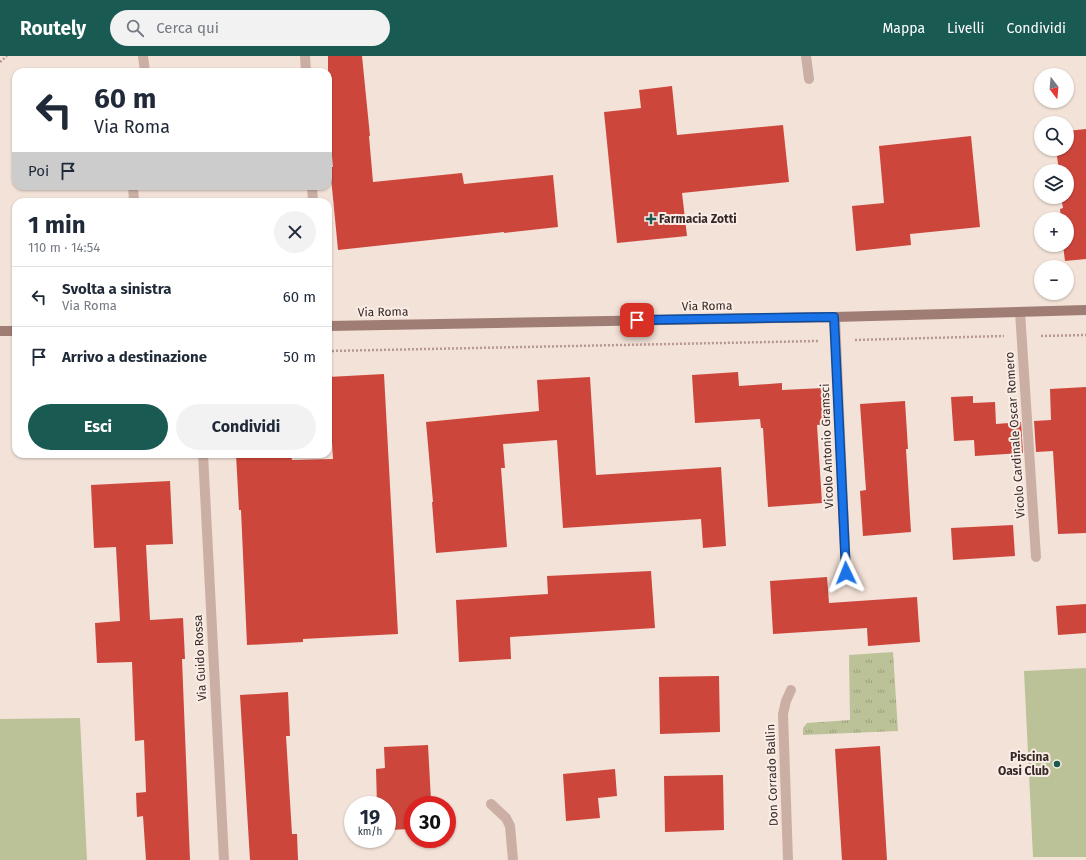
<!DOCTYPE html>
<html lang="it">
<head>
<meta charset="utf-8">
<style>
  :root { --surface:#fff; --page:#f2f2f3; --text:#1f2937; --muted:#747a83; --line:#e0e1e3; --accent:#195a52 }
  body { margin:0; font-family:"Fira Sans",sans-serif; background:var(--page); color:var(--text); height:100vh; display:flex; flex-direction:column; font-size:15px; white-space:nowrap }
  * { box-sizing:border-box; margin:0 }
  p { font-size:13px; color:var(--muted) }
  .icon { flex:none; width:22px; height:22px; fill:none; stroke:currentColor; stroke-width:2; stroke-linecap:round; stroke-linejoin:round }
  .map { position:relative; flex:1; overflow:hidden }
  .panel { position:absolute; left:12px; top:142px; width:320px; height:260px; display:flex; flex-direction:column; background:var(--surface); border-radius:12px; box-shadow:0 1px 3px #0004 }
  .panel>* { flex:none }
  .banner { position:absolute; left:12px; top:12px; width:320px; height:122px; border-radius:12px; box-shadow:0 1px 3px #0004; background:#fff; color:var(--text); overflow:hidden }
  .needle { width:26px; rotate:164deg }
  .fabs { position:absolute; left:1034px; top:12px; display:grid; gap:8px }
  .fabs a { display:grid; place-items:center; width:40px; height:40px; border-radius:50%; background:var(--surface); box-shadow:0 1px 3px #0004; font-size:20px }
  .speed { position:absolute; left:344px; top:740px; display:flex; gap:8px; font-size:20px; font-weight:700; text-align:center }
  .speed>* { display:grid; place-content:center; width:52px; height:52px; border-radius:50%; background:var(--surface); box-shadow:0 1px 3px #0004; line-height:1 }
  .speed small { font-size:10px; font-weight:400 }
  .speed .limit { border:6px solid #d22; background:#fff; color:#111 }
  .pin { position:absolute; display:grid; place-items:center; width:34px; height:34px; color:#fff; margin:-17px; border-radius:8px; box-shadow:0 2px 6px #0006 }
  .me { position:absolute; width:44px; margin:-22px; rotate:358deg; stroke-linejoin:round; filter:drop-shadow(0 0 3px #0008) }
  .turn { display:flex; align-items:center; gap:14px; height:84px; padding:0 16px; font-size:18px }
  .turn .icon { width:52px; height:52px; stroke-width:2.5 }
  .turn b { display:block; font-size:28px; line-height:34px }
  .then { display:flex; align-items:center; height:38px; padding:0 16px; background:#0003; gap:8px; font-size:15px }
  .round { display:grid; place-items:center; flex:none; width:42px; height:42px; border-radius:21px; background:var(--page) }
  .summary { display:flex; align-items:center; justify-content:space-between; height:68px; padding:0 16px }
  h1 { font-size:24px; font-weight:700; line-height:30px }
  .cta { display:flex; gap:8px; margin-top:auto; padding:8px 16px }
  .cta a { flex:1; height:46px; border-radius:24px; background:var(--accent); color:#fff; font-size:16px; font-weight:700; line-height:46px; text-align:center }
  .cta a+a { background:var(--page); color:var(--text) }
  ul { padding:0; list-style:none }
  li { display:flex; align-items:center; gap:12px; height:60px; padding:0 16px; border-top:1px solid var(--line) }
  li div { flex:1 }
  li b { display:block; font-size:15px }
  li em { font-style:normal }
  header { display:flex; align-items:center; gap:24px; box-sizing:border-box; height:56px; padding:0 20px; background:var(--accent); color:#fff }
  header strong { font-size:19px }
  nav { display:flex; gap:22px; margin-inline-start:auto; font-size:14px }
  .search { width:280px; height:36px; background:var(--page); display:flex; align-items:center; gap:10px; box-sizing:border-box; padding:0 14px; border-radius:22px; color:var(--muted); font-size:15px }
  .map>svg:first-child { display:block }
  .grass { fill:url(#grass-tufts) }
  .garden { fill:#bcc298 }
  .building { fill:#cd463c }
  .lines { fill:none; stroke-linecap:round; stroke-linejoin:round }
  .path { stroke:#b7988e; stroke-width:2.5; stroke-dasharray:2 2; stroke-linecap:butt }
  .lane { stroke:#cbafa4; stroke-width:10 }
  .street { stroke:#cbafa4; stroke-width:10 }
  .secondary { stroke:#9f7d75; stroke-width:10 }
  .route-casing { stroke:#114b97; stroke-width:10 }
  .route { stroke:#1a73e8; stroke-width:7 }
  .poi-dot { fill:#195a52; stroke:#faede5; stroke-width:1.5 }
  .labels { text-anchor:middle; stroke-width:4; stroke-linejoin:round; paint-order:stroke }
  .poi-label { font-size:12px; font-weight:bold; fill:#362826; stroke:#faede5; text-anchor:start }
  .street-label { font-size:12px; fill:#362826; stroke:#faede5 }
</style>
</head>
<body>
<header>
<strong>Routely</strong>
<div class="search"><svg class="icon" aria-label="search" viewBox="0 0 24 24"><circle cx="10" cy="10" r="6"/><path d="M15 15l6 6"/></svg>Cerca qui</div>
<nav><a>Mappa</a><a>Livelli</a><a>Condividi</a></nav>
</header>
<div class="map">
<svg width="1086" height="804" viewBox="0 0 1086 804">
  <defs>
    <pattern id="grass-tufts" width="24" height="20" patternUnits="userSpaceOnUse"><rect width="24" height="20" fill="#bcc298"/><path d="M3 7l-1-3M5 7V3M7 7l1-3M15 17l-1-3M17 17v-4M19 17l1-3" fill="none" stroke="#9a9e7c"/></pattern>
  </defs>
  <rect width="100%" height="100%" fill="#f3e2d8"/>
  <path class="grass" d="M893,596l5,79 -95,4v-7l4,-5 43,-3 -1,-65z"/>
  <path class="garden" d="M1086,612v189h-53l-9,-186z
    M80,662l7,142h-87v-141z"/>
  <path class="building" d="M328,0h34l8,80h-1l4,46 89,-9 2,11 89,-9 5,52 -54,6v-1l-166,18 -8,-83h3l-5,-56z
    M672,30l5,49 106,-10 6,57 -107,11 5,43 -70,7 -13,-131 37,-4 -2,-18z
    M1086,73v130l-21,2 -2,-16h4v-26h-6l-1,-10 3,-1 -2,-11h6v-26h-8l-3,-22h11v-18z
    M971,80l9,91 -70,7 1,11 -55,6 -4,-45 32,-3 -5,-57z
    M738,316l1,14 43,-3v7l42,-2 2,36 -9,1 5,78 -54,4 -5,-79h-2l-1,-9 -65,4 -3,-48z
    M384,318l14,260 -95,5v3l-56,3 -6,-135h-2l-3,-56h55l1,6 41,-1 -5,-82z
    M590,321l6,98 125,-8 5,79 -23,2 -2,-29 -138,9 -6,-88 -54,4 2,24h-4l6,79 -71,6 -4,-51h1l-7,-80 113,-11 -2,-31z
    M1086,331v146l-28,1 -5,-83 -17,1 -2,-31 17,-1 -1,-31z
    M973,340v7l22,-1 1,22 25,-2 2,31 -48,3 -1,-16 -20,1 -3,-44z
    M905,345l3,48h-2l5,83 -48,4 -3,-45 6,-1 -6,-86z
    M170,425l3,63 -27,1 4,75 33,-2 2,41h-3l8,201h-44l-3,-44 -6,1 -1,-24 10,-1 -2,-52 -9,1 -3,-79 -35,1 -2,-40 25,-2 -4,-74 -22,1 -3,-63z
    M1013,469l2,31 -62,4 -2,-32z
    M651,515l4,57 -145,9 1,22 -52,3 -3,-62 92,-6 -1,-18z
    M827,521l2,26 88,-6 3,45 -52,4 -1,-18 -94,6 -3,-53z
    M1086,548v29l-28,2 -2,-29z
    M719,620l1,56 -60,2 -1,-57z
    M288,636l2,44h-4l6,98h5l1,26h-48l-10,-165z
    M428,689l3,55 -15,1v4h-3v24l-26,1v-25h-10l-1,-36 9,-1 -1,-21z
    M880,690l7,114h-45l-7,-111z
    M615,713l2,27 -19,2 2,20 -34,3 -3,-47z
    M723,719l1,55 -59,2 -1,-56z"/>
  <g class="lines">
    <path class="path" d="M0,6l7,-6
      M1041,280l45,-1
      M855,284l149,-4
      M328,295l490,-10"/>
    <path class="lane" d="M143,0l2,16
      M806,0l3,23
      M133,130l1,15"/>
    <path class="street" d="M305,0l1,16
      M312,130l1,16
      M1020,256l16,245
      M835,261l11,256
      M203,398l21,406
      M491,748l15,14 4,8 3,34
      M788,804l-5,-146 3,-13 5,-11"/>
    <path class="secondary" d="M328,270l507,-9 251,-7
      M0,275h16"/>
  </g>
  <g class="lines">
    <g class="route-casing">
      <path id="route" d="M637,264l197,-3 12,256"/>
    </g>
    <use href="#route" class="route"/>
  </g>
  <g class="poi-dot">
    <path d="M649 157h4v4h4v4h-4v4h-4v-4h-4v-4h4z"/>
    <circle cx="1057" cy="708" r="4"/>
  </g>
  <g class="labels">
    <g class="poi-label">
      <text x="659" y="167">Farmacia Zotti</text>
      <text x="1049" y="705" text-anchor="end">Piscina<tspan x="1049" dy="14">Oasi Club</tspan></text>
    </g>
    <g class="street-label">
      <text transform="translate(707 250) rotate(-1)" y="4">Via Roma</text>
      <text transform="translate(383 256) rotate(-1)" y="4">Via Roma</text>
      <text transform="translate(1015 379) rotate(-94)" y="4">Vicolo Cardinale Oscar Romero</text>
      <text transform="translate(827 390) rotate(-92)" y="4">Vicolo Antonio Gramsci</text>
      <text transform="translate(200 602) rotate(-93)" y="4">Via Guido Rossa</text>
      <text transform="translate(772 719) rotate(-92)" y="4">Don Corrado Ballin</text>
    </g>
  </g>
</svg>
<div class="fabs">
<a><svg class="needle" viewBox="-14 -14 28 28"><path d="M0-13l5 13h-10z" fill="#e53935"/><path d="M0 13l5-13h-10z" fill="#747a83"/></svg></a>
<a><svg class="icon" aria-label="search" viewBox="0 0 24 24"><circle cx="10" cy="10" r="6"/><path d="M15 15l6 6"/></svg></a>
<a><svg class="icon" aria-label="layers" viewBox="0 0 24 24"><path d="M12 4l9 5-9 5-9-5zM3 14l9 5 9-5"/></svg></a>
<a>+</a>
<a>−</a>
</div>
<div class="speed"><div>19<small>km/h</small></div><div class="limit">30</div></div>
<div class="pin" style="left:637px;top:264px;background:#d93025"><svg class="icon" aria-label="arrive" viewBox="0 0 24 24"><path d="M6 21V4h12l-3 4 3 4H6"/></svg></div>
<svg class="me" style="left:846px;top:517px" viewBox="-20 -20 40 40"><path d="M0-17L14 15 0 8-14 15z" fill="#1a73e8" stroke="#fff" stroke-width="4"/></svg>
<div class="banner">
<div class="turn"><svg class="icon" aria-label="left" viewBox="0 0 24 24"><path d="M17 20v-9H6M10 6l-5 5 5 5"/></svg><div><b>60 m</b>Via Roma</div></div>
<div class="then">Poi<svg class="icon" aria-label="arrive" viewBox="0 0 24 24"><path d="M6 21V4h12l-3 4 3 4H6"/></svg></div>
</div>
<section class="panel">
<div class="summary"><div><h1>1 min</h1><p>110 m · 14:54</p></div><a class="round"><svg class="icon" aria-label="close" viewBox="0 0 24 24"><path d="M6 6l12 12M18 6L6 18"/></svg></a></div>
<ul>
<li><svg class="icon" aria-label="left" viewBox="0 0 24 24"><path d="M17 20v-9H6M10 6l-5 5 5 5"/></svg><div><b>Svolta a sinistra</b><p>Via Roma</p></div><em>60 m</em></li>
<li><svg class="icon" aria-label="arrive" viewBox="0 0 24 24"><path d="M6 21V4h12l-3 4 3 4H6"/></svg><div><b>Arrivo a destinazione</b></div><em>50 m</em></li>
</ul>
<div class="cta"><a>Esci</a><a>Condividi</a></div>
</section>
</div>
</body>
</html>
